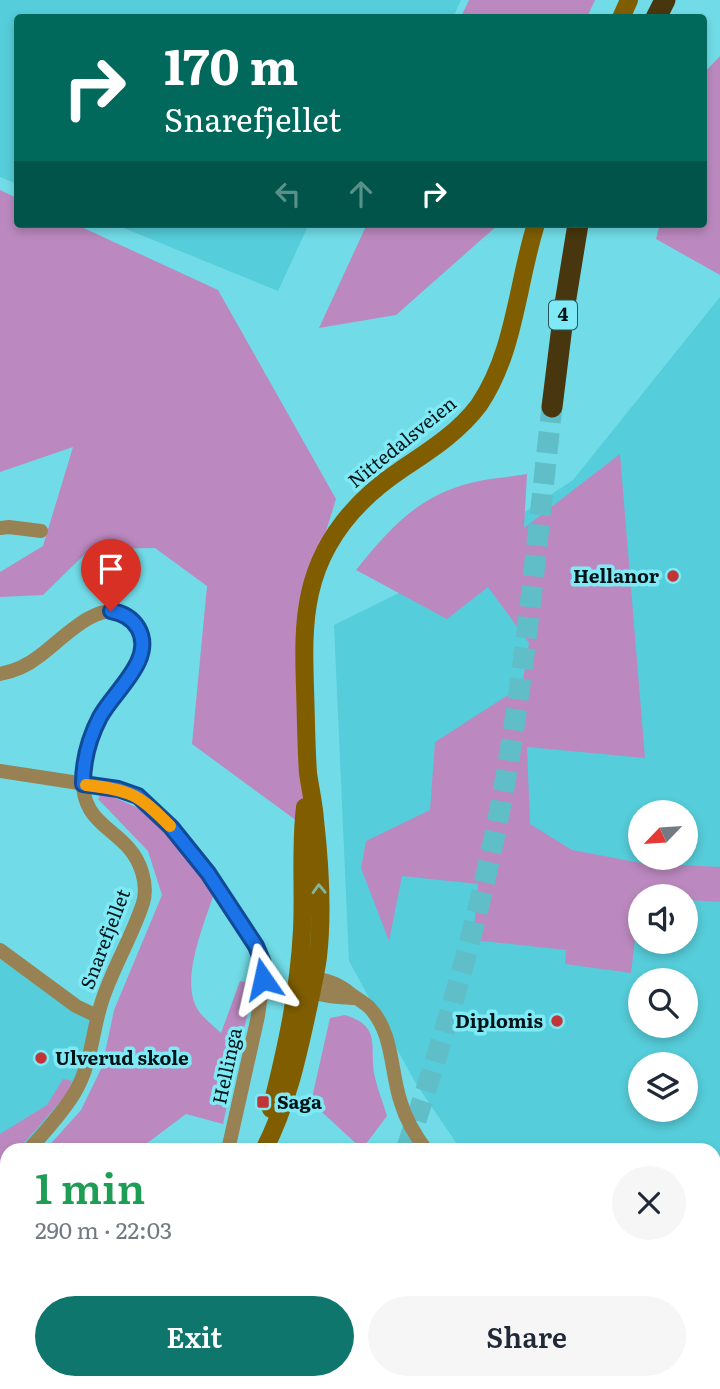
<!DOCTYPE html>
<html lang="en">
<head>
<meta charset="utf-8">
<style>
  :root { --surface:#fff; --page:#f6f6f7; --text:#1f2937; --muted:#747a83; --accent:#0f766e }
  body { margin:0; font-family:Literata,serif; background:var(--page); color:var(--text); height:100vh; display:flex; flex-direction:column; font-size:26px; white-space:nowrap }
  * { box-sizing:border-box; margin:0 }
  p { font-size:23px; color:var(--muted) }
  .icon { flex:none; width:38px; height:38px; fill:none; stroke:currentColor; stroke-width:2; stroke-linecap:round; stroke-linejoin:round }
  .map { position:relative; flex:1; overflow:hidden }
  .details { position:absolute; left:0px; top:1143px; width:721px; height:247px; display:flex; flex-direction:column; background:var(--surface); border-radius:21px 21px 0 0; box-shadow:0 4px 10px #0003 }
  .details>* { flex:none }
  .top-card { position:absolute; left:14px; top:14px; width:693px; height:214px; border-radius:7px; box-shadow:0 4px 10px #0003; background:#00695c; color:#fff; overflow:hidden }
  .needle { width:46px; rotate:245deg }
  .fabs { position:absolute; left:628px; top:800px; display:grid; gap:14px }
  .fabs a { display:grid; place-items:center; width:70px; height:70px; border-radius:50%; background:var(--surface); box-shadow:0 4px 10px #0003; font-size:35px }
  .pin { position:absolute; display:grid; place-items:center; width:60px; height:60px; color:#fff; margin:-72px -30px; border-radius:50% 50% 50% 0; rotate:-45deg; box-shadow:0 0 7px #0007 }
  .pin .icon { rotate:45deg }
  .me { position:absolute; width:77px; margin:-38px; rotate:349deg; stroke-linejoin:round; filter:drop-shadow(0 0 5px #0008) }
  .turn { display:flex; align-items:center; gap:24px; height:147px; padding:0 35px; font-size:32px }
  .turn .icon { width:91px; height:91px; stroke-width:2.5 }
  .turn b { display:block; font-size:49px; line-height:60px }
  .lanes { display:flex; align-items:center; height:66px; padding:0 35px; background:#0003; justify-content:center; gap:35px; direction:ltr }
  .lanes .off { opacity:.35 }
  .round { display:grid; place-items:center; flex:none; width:74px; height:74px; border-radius:37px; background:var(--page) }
  .head { display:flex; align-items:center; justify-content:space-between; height:119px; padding:0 35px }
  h1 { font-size:42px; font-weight:600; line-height:52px; color:#1e9e55 }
  .action { display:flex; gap:14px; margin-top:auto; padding:14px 35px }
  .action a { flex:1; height:80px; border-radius:42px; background:var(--accent); color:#fff; font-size:28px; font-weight:600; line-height:80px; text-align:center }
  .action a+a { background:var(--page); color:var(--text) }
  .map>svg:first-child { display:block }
  .built { fill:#56cdda; fill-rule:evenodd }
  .green { fill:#bb89bf }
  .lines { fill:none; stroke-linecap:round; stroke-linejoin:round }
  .highway-tunnel { stroke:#60bec8; stroke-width:21; stroke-dasharray:21 10; stroke-linecap:butt }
  .street { stroke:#988254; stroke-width:14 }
  .secondary { stroke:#805e00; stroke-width:18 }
  .highway { stroke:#48370e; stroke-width:21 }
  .oneway { stroke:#7fb89f }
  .route-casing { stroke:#114b97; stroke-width:18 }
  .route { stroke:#1a73e8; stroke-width:12 }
  .slow { stroke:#f59e0b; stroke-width:12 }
  .poi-dot { fill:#c33437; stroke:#7fe9f5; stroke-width:2.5 }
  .labels { text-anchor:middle; stroke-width:7; stroke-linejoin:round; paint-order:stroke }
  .shield { fill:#7fe9f5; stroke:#265459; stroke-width:2 }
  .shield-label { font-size:18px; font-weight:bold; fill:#001416 }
  .street-label { font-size:19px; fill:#001416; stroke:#7fe9f5 }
  .poi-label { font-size:19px; font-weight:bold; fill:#001416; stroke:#7fe9f5; text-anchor:end }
</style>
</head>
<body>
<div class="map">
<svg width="720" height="1389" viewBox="0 0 720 1389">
  <rect width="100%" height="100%" fill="#71dce7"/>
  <path class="built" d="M0,0h461l-8,18h-435l-1,166 -17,-7z
    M114,224h195l-31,67z
    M720,297v1091l-7,-5 1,-233h-253l-46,-68 -66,-121 -15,-336 79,-39 160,-106zM640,812h46v46h-46zM640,896h46v46h-46zM640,980h46v46h-46zM640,1064h46v46h-46z
    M0,959l91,62 -19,73 -45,56h-20v24l-7,9z"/>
  <path class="green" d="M469,0h126l-8,17h-126z
    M720,56v219l-64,-36 4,-15h44v-151z
    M0,190l17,8 1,26h57l143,66 118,209 -17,55 -14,70 11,211 -124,-91 15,-158 -52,-38 -65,1 -47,46 -43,2v-25l43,-26 30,-99 -73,25z
    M367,224h132l-103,91 -77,13z
    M620,454l25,304 -118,-11 3,77 42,26 69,13 79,4v35l-34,-2v-4h-46l-9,77 -66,-9 1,-14 -93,-10 5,-56 -76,-8 -13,65 -28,-73 5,-27 64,-31 5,-68 87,-56 7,-43 -41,-56 -41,32 -91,-49c28,-35 56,-68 101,-83 21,-8 47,-9 70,-13l-3,54z
    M102,792l45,20 38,40 29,41c-9,30 -35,87 -16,117 5,8 16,16 23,23l19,-52 14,3 -31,140 -37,-10 -48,36h-93l36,-40 21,-43 12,-57 48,-115 -14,-44 -50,-52z
    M345,1015c36,11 25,30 29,58 3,15 9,29 13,43l-25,33 -51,-47 19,-84z
    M63,1079l9,2 -5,13 -49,56h-11v12l-7,8v-36l47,-29z
    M0,1237l7,4v43l-4,7 4,4v63l-7,-8z
    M720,1240v99l-6,-4v-93z
    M336,1383h55l13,6h-49z"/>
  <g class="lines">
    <path class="highway-tunnel" d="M406,1150c42,-123 78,-247 100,-374 21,-122 32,-246 46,-369
      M302,1389l4,-7"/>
    <path class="street" d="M0,528l9,-1 32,4
      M0,674c14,-3 27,-8 38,-17 22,-15 57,-57 86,-43 48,24 -9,77 -23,102 -10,17 -16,37 -18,56 -5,59 45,54 59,100 3,10 4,21 1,31 -11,34 -30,64 -41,98 -10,30 -10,62 -27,91 -12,21 -30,39 -46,58
      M0,771l118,18 20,7 17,15 31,32 64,94 11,20 2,22 -5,37 -30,134
      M0,950l76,56 21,10
      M307,979c13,-2 29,4 40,12 7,6 15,10 22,16 25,26 21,64 32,96 5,17 14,32 25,47
      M304,986c15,11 32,11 50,12
      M0,1182l7,-8
      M667,1382l8,7
      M137,1389l6,-7"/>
    <path class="secondary" d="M621,18l8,-18
      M271,1109c15,-59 28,-118 31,-179 2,-40 -2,-83 3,-123
      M264,1150c24,-47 34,-95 45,-146 3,-16 7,-31 9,-47 5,-44 2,-93 -3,-137 -1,-16 -5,-32 -7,-47 -2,-29 -2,-57 -3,-85 -1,-32 -2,-64 5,-95 12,-54 47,-94 92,-124 27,-18 57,-37 77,-64 36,-53 38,-121 57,-181
      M160,1389l5,-7"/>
    <path class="highway" d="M656,18l9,-18
      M552,407l12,-97 14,-86"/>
  </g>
  <defs><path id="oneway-chevron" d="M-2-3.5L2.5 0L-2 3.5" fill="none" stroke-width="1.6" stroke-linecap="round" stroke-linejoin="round" transform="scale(1.75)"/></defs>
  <use class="oneway" href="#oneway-chevron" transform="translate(319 889) rotate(-92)"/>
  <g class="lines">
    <g class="route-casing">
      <path id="route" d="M111,611c12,2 21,7 27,17 18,31 -24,63 -38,89 -11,21 -17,44 -17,67l35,5 20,7 33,31 37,46 48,73 7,17v16"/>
    </g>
    <use href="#route" class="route"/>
    <path class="slow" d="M86,785c44,5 53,9 84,41"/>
  </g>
  <g class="poi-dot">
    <circle cx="673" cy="576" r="7"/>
    <circle cx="557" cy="1021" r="7"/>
    <circle cx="41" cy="1058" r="7"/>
    <rect x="256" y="1095" width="14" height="14" rx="3.5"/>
  </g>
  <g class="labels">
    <rect class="shield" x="549" y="300.5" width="28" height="29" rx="5"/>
    <g class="shield-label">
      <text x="563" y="321">4</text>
    </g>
    <g class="street-label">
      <text transform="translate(402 442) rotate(-39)" y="7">Nittedalsveien</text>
      <text transform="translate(105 939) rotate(-69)" y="7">Snarefjellet</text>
      <text transform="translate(227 1066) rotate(-78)" y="7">Hellinga</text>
    </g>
    <g class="poi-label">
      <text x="659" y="583">Hellanor</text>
      <text x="543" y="1028">Diplomis</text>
      <text x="55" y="1065" text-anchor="start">Ulverud skole</text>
      <text x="277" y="1109" text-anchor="start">Saga</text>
    </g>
  </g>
</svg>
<div class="fabs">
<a><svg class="needle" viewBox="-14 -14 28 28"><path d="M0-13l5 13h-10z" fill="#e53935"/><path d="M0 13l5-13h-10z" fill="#747a83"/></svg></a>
<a><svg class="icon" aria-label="sound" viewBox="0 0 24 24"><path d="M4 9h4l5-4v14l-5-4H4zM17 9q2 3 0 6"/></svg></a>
<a><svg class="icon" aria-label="search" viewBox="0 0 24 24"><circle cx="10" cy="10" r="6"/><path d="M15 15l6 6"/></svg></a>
<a><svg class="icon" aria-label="layers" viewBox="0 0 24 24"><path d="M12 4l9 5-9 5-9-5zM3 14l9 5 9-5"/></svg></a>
</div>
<div class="pin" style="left:111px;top:611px;background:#d93025"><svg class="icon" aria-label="arrive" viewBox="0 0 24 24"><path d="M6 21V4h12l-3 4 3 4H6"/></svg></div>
<svg class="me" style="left:263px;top:979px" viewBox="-20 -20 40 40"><path d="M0-17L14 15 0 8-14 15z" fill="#1a73e8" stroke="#fff" stroke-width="4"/></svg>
<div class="top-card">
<div class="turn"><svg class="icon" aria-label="right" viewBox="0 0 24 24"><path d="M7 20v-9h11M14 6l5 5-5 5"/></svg><div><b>170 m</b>Snarefjellet</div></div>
<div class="lanes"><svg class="icon off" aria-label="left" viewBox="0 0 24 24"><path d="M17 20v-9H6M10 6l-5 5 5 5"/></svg><svg class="icon off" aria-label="ahead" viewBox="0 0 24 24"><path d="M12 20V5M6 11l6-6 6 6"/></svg><svg class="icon" aria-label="right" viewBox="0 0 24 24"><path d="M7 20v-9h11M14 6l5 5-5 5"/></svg></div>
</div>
<section class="details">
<div class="head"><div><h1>1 min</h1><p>290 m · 22:03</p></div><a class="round"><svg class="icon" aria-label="close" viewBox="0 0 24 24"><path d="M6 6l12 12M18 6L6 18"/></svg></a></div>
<div class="action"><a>Exit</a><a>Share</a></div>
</section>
</div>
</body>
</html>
